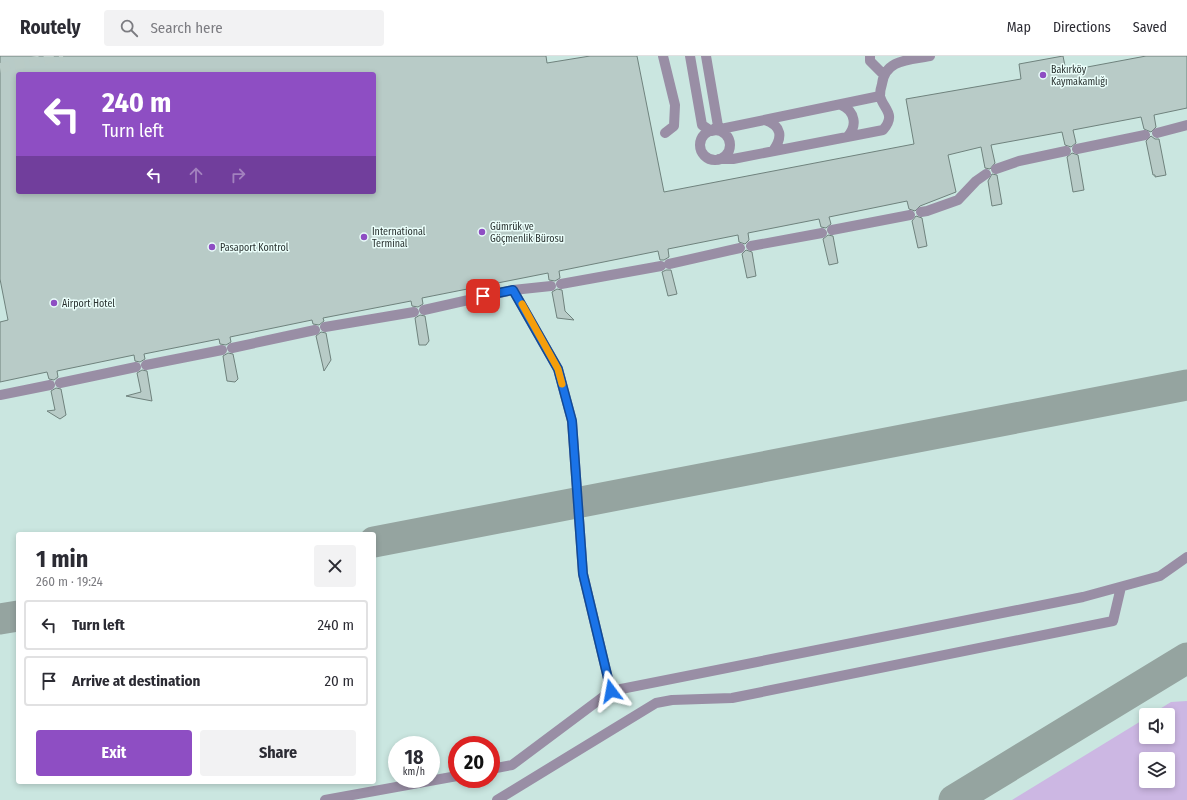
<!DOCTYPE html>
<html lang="en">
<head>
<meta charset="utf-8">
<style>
  :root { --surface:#fff; --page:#f2f2f3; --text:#2b2b33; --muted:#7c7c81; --line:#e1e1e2; --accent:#8e4ec3 }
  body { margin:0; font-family:"Fira Sans Condensed",sans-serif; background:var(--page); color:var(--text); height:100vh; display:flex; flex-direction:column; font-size:15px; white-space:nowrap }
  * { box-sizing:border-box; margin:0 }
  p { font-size:13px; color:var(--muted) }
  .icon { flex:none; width:22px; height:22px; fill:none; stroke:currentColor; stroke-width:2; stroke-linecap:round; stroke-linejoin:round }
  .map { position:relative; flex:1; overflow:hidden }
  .panel { position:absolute; left:16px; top:476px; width:360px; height:252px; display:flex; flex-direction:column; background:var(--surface); border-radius:4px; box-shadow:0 2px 6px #0003 }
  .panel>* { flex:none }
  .top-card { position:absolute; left:16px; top:16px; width:360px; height:122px; border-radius:4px; box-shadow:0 2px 6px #0003; background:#8e4ec3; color:#fff; overflow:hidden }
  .fabs { position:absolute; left:1139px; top:652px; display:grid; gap:8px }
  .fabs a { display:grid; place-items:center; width:36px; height:36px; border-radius:4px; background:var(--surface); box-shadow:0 2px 6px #0003; font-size:20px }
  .speed { position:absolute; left:388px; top:680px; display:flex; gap:8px; font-size:20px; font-weight:700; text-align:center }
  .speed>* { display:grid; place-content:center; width:52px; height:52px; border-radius:50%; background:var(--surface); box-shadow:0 2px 6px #0003; line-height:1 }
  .speed small { font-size:10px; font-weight:400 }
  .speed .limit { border:6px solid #d22; background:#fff; color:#111 }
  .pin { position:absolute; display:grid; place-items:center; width:34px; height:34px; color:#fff; margin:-17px; border-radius:8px; box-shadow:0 2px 6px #0006 }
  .me { position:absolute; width:44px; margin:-22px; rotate:347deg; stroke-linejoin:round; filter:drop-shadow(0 0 3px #0008) }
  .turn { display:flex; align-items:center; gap:14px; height:84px; padding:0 20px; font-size:18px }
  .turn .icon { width:52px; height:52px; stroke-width:2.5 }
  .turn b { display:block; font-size:28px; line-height:34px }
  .lanes { display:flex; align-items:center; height:38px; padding:0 20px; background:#0003; justify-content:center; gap:20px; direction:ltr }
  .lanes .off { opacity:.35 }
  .round { display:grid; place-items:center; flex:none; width:42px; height:42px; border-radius:4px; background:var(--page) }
  .overview { display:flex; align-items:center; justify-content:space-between; height:68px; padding:0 20px }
  h1 { font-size:24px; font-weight:700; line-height:30px }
  .primary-button { display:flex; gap:8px; margin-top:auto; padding:8px 20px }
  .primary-button a { flex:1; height:46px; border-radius:4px; background:var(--accent); color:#fff; font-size:16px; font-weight:700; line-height:46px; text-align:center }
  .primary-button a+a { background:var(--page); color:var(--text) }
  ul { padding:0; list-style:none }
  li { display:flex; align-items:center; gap:12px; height:50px; margin:0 8px 6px; padding:0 12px; border:2px solid var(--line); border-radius:4px }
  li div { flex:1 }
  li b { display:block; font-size:15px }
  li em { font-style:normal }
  header { display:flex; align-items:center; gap:24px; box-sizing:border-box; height:56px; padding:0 20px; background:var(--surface); border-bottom:1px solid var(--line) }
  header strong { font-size:19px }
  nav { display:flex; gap:22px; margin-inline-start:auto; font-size:14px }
  .search { width:280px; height:36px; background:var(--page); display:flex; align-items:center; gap:10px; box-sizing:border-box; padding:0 14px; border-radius:4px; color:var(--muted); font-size:15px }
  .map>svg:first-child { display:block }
  .built { fill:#cae6e0; fill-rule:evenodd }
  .green { fill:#ccb7e3; fill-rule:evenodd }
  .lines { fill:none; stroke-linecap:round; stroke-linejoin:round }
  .taxiway { stroke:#95a4a0; stroke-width:31 }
  .building { fill:#b8cbc7; stroke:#6f827d; fill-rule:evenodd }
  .minor-tunnel { stroke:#b9cbc6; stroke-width:10; stroke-dasharray:10 5; stroke-linecap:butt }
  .minor { stroke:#998ea5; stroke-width:10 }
  .route-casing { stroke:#114b97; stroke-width:10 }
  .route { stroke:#1a73e8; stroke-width:7 }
  .slow { stroke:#f59e0b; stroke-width:7 }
  .poi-dot { fill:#8e4ec3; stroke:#eafefa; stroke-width:1.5 }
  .labels { text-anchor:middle; stroke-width:3; stroke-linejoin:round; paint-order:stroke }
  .poi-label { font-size:10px; fill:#2a3230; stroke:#eafefa; text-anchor:start }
</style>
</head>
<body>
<header>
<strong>Routely</strong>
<div class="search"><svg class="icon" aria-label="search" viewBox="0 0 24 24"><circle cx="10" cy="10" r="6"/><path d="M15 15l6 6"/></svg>Search here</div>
<nav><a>Map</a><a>Directions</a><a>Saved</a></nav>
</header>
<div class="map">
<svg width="1187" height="744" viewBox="0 0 1187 744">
  <rect width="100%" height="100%" fill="#ddf1ec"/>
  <path class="built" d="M0,0h1187v744h-1187zM18,18h356v118h-356zM18,478h356v248h-356zM1146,659h22v22h-22zM397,689h34v34h-34zM457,689h34v34h-34zM1146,703h22v22h-22z"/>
  <path class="green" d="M1187,645v99h-175l134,-82v19h22v-22h-18l21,-13zM1146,703h22v22h-22z"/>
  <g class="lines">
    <path class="taxiway" d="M374,486l813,-157
      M0,563l18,-3
      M954,744l233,-142"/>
  </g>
  <path class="building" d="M0,0h546l1,7 43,-7h47l27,136 250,-48 -8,-45 115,-20 -2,-15 44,-8 3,15 80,-15h41v52l-33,7 2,12 -5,5 -7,-3 -3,-12 -68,13 3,13 -5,4 -6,-2 -3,-13 -71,13 4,18 -5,6 -5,-1 -4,-21 -33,8 8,37 -36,14 -5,5 -6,-2 -2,-8 -78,16 2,7 -5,4 -5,-1 -2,-8 -71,14 1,7 -4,4 -6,-2 -1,-7 -70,14 1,8 -5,3h-4l-2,-9 -99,20 1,7 -5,3 -6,-1 -1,-7 -126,25 1,6 -5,3 -6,-1 -1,-5 -88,17 1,3 -5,4 -6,-1 -1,-4 -82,17 1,5 -5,3 -6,-1 -1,-5 -75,15 1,5 -5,3 -5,-1 -1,-6 -77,16 1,6 -4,3 -5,-1 -2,-7 -47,10v-60l8,-2 -8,-41zM18,18h356v118h-356z
    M1151,80l4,3h4l7,36 -11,2v-2h-2l-7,-34z
    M1072,97l6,2 6,35 -11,2 -6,-35z
    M992,118l5,1 5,29 -10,2 -4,-25z
    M916,160l6,2 5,28 -9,2 -6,-27z
    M828,179l5,1 5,27 -9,2 -6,-26z
    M746,194l6,2 4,24 -9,2 -5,-24z
    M666,214h5l6,24 -9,2 -6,-24z
    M557,233l5,1 3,21 9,9 -17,-2 -5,-26z
    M420,259l5,1 4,25 -3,4h-7l-4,-27z
    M321,276l5,1 5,27 -7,11 -8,-35z
    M228,297l5,1 5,25 -3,3 -8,-1 -4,-25z
    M142,314l5,1 5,30 -26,-5 15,-4 -4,-19z
    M56,332l5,1 5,26 -6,4 -13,-8 8,-1 -4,-19z"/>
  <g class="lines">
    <path class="minor-tunnel" d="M0,12l63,-12"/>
    <path class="minor" d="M663,0l12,49 -1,21 -9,7
      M690,0l12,69 9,6 169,-35
      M706,0l12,70 -7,5
      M870,0v5l13,13
      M765,64c17,6 18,17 8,31
      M700 89a15 15 0 1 1 30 0a15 15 0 1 1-30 0Z
      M1157,77l30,-8
      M847,81l36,-7c14,-16 0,-21 -3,-34 0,-3 1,-9 2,-12 3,-25 28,-24 48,-28
      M1077,93l68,-14
      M719,103h14l114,-22c11,-11 8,-26 -6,-32
      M996,113l23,-8 47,-10
      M921,156l6,-1 31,-11 18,-19 10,-7
      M832,174l78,-15
      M751,190l71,-13
      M669,208l71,-16
      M561,228l100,-18
      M513,234l45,79 14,52 11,153 28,117
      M424,254l89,-20 38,-4
      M325,271l89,-15
      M232,292l83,-18
      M146,309l76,-15
      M60,327l76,-16
      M0,339l50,-10
      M491,713l21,-4 99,-74 472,-94 77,-21 27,-19
      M325,744l132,-24
      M497,744l159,-97 16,-3 60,-2 381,-77 8,-34"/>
  </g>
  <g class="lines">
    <g class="route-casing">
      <path id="route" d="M483,240l30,-6 45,79 14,52 11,153 28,117"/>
    </g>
    <use href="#route" class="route"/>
    <path class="slow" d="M522,248l36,65 4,15"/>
  </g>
  <g class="poi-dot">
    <circle cx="1043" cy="19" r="4"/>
    <circle cx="482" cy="176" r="4"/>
    <circle cx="364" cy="181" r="4"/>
    <circle cx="212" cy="191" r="4"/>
    <circle cx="54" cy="247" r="4"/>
  </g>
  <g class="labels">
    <g class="poi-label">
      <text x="1051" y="17">Bakırköy<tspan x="1051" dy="12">Kaymakamlığı</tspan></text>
      <text x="490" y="174">Gümrük ve<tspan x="490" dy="12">Göçmenlik Bürosu</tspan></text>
      <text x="372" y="179">International<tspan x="372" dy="12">Terminal</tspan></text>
      <text x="220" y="195">Pasaport Kontrol</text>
      <text x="62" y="251">Airport Hotel</text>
    </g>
  </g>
</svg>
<div class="fabs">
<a><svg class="icon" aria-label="sound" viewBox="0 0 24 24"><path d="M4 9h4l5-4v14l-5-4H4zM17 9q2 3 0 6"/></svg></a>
<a><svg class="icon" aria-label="layers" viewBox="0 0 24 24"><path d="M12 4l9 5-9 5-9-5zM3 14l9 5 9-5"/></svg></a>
</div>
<div class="speed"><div>18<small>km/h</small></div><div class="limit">20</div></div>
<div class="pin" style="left:483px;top:240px;background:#d93025"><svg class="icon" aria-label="arrive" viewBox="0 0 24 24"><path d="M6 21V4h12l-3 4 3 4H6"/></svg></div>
<svg class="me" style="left:611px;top:635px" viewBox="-20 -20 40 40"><path d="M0-17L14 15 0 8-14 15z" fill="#1a73e8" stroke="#fff" stroke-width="4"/></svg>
<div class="top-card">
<div class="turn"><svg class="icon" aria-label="left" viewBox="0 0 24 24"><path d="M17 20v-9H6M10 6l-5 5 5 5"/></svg><div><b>240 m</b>Turn left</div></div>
<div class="lanes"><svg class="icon" aria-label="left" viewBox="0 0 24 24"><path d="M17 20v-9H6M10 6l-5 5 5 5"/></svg><svg class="icon off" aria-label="ahead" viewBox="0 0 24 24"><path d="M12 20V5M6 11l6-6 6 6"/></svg><svg class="icon off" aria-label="right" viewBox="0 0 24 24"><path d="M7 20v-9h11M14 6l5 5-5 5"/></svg></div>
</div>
<section class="panel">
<div class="overview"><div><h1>1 min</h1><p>260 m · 19:24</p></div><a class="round"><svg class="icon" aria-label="close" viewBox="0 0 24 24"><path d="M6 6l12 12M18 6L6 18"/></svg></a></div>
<ul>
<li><svg class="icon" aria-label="left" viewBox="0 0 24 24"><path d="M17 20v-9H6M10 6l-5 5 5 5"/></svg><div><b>Turn left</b></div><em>240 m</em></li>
<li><svg class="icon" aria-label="arrive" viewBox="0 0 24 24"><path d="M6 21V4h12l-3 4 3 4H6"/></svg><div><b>Arrive at destination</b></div><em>20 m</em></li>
</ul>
<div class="primary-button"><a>Exit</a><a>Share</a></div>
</section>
</div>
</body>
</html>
